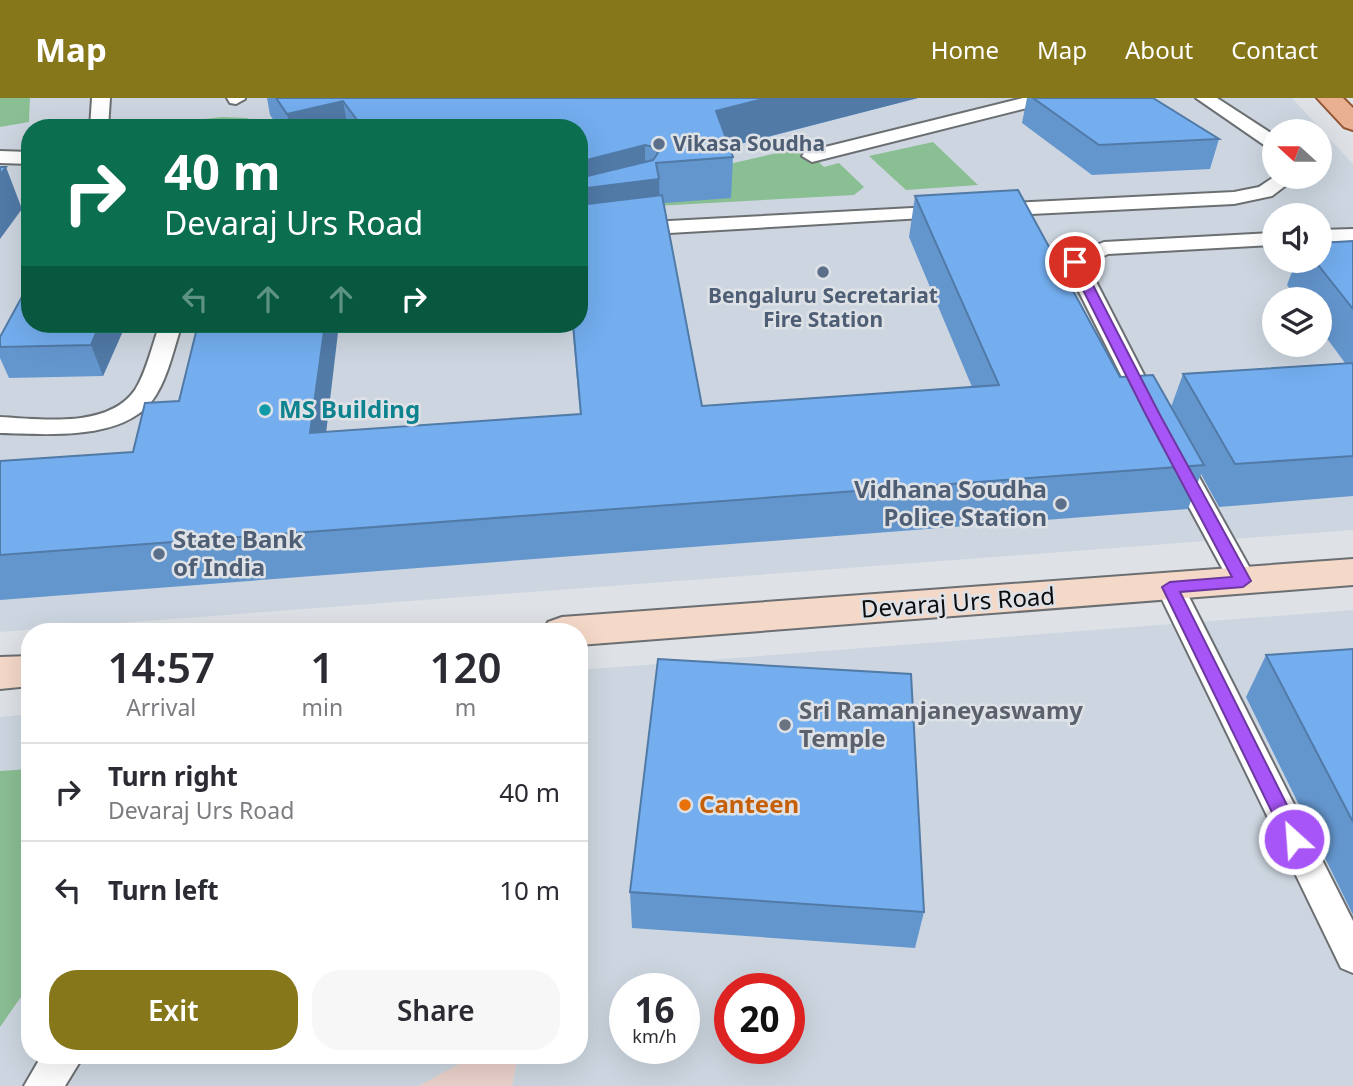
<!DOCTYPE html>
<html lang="en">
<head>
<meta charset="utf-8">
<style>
  :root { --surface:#fff; --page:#f7f7f7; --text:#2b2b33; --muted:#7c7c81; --line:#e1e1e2; --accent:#86771b }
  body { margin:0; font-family:"Noto Sans",sans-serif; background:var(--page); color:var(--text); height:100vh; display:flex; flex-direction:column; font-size:26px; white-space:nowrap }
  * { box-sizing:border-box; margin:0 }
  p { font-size:23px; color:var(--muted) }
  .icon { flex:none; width:38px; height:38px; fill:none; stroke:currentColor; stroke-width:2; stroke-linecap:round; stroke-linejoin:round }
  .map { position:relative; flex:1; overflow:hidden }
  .details { position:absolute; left:21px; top:525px; width:567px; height:441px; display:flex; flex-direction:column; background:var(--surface); border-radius:28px; box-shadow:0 7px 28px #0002 }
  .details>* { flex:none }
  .top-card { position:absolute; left:21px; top:21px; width:567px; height:214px; border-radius:28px; box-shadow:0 7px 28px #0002; background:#0b6e4f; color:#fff; overflow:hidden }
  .needle { width:46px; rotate:291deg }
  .buttons { position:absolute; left:1262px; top:21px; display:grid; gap:14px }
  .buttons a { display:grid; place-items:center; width:70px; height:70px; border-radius:50%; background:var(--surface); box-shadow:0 7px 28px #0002; font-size:35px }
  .speed { position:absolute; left:609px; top:875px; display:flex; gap:14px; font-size:35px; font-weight:700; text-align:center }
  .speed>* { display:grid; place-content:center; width:91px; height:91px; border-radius:50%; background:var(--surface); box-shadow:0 7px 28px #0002; line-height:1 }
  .speed small { font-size:18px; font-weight:400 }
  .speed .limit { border:10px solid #d22; background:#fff; color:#111 }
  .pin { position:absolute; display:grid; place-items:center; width:60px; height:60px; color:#fff; margin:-30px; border:4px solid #fff; border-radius:50%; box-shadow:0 2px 7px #0007 }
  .me { position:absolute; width:77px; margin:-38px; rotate:334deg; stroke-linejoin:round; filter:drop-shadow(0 0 5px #0008) }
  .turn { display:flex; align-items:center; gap:24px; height:147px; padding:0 28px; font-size:32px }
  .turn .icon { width:91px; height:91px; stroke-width:2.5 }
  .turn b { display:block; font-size:49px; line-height:60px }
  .lanes { display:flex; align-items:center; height:66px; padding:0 28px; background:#0003; justify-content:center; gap:35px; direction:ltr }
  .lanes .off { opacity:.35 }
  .eta { display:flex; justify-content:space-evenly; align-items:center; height:119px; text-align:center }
  .eta b { font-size:42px; font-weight:600; line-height:49px }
  .action { display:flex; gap:14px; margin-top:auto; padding:14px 28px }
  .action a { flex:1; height:80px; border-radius:28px; background:var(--accent); color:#fff; font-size:28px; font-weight:600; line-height:80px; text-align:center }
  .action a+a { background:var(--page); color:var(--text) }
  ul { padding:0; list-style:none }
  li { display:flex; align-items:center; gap:21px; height:98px; padding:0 28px; border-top:2px solid var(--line) }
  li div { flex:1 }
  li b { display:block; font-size:26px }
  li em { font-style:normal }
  header { display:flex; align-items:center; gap:42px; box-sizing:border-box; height:98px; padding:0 35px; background:var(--accent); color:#fff }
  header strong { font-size:33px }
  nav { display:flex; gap:38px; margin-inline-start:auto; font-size:24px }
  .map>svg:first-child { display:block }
  .built { fill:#cdd6e0; fill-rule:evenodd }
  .education { fill:#ebd1cc }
  .green { fill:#8abe93 }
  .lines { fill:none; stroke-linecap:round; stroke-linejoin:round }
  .lane-casing { stroke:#6b6f72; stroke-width:4 }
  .secondary-casing { stroke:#6b6f72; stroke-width:4 }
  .primary-casing { stroke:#935534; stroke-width:4 }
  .lane { fill:#fff; fill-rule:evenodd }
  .secondary { fill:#f4d8c8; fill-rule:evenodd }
  .primary { fill:#e9b092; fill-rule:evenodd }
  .wall { fill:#6496ce }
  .shaded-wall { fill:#517aa7 }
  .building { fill:#74aeef; stroke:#517aa7; stroke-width:2 }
  .route { fill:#a855f7; stroke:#6d37a1; stroke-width:2 }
  .service-dot { fill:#5c6f8a; stroke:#dee2e6; stroke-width:2.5 }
  .culture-dot { fill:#0f9aa8; stroke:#dee2e6; stroke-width:2.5 }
  .worship-dot { fill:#6b7280; stroke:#dee2e6; stroke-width:2.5 }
  .food-dot { fill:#e8710a; stroke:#dee2e6; stroke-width:2.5 }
  .labels { text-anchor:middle; stroke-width:5; stroke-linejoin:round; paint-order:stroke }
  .far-service-label { font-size:21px; font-weight:bold; fill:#4e5e75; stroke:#dee2e6; text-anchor:start }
  .culture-label { font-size:24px; font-weight:bold; fill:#0d838f; stroke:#dee2e6; text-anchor:start }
  .service-label { font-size:24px; font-weight:bold; fill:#4e5e75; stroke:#dee2e6; text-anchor:end }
  .street-label { font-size:24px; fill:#0c0d0e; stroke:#dee2e6 }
  .worship-label { font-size:24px; font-weight:bold; fill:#5b616d; stroke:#dee2e6; text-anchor:start }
  .food-label { font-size:24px; font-weight:bold; fill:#c56008; stroke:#dee2e6; text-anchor:start }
</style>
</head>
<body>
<header>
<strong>Map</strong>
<nav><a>Home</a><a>Map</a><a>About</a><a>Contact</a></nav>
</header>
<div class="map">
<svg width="1353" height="988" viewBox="0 0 1353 988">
  <rect width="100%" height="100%" fill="#dee2e6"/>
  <path class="built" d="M30,0h1262l61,66v366l-1353,102v-505l29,-5zM30,30h549v196h-549zM1274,33h46v46h-46zM1274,117h46v46h-46zM1274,201h46v46h-46z
    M1353,512v476h-841l6,-31h61v-385zM625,891h59v59h-59zM730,891h59v59h-59z
    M30,616v341h445l-56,31h-419v-369z"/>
  <path class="education" d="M475,957h43l-6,31h-93z"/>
  <path class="green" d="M0,0h30l-1,24 -29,5z
    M222,19l25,1 23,10h-101l27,-8z
    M933,44l45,43 -72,5 -37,-34z
    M803,49l21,20 15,-4 25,24 -10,8 -198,11 -18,-21z
    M30,671v215l-30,43v-256z"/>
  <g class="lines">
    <g class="lane-casing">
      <path id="lane" d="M92,0h18l-2,30h-18z
        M227,0h18v1l-9,5 -6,-1z
        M1023,0h31l-3,4 -239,60 -10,-6 3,-4z
        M1196,0h21l57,37v14l-7,-2z
        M0,53l30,1v12l-30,-1z
        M1274,79h23l-25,19 -38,8 -243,12 -7,-2 -3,-4 3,-4 7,-2 243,-12 25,-5z
        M950,108l7,2 3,4 -3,4 -288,17 -90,12v-12l90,-12z
        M1353,131v12l-33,1v-12z
        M1274,135v12l-166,9 -21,10 75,146 -3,5 -9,3 -9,-3 -77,-153 3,-5 37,-15z
        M160,226h22c-8,23 -13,50 -26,71 -28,47 -109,39 -156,38v-16c40,2 108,12 135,-27 12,-19 17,-45 25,-66z
        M1176,353l9,2 4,6 68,122 -4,7 -10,3 -10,-3 -4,-7 -66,-122 4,-6z
        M1170,479l10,3 4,7 169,334v52l-12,-5 -185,-381 4,-7z
        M42,957h42l-19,31h-41z"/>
    </g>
    <g class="secondary-casing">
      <path id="secondary" d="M1353,461v26l-774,60v-13h-37l6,-10 14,-5z
        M30,558v30l-30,3v-32z"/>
    </g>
    <g class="primary-casing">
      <path id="primary" d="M1317,0h26l10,10v22l-9,-3z"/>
    </g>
    <use href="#lane" class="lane"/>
    <use href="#secondary" class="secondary"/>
    <use href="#primary" class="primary"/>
  </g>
  <path class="wall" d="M267,0h651l-189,49 4,10 -2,41 -67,5 38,203 270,-19 -63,-150 6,-41 205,181 51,30 12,-33 162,-11 -25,-34v-30h-23l-10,-14 9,-24h24l33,-20v255l-134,11 -18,-33 -13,35 -1188,91v-139l133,-9 194,-20 253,-18 -8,-90h7v-196h-300l-9,-13z
    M1027,0h126l66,41 -9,30 -118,6 -70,-52z
    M30,226h96l-23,52 -94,2 -9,-20v-21z
    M1353,551v266l-107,-218 20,-42z
    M630,794l294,20 -9,36 -283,-20z"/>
  <path class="shaded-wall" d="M767,0h151l-203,52 1,-39z
    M343,3l5,27h-58l-3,-14z
    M645,47v35l14,-1 1,41 -81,10v-68z
    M6,69l16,42 -22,30v-64z
    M100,226h26l-23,52 -12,-31z
    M325,226h14l-18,152 -11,-43z"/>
  <path class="building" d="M276,0h491l-51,13 17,46 -77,6 3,16 -80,10v-11l74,-18 5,-7 -5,-6 -8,-2 -66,17v-34h-216l-20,-27 -56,13z
    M1033,0h120l66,41 -120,6z
    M0,69h6l-6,8z
    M1018,92l102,187 33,-2 51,90 -1204,90v-94l133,-9 12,-49 34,-2 19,-77h127l-15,109 271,-19 -8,-90h6v-119l83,-10 40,211 297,-21 -84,-189z
    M1353,143v68l-38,-48h5v-18z
    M30,184v42h70l-9,21 -91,2v-10z
    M1353,265v93l-118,8 -52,-90z
    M1353,551v173l-87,-167z
    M658,561l253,15 13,238 -294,-20z"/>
  <path class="route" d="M1075,160l6,4 79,153 91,166 -8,6 -63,5 124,247 -3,6 -7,2 -6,-2 -126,-258 8,-5 62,-5 -86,-162 -77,-153z"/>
  <g class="service-dot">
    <circle cx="659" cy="46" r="7"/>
    <circle cx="823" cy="174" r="7"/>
    <circle cx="1061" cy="406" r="7"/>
    <circle cx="159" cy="456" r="7"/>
  </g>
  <circle class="culture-dot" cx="265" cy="312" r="7"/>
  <circle class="worship-dot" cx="785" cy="627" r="7"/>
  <circle class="food-dot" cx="685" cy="707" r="7"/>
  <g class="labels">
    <g class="far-service-label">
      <text x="673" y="53">Vikasa Soudha</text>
      <text x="823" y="205" text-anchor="middle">Bengaluru Secretariat<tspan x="823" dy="24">Fire Station</tspan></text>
    </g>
    <g class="culture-label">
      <text x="279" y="320">MS Building</text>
    </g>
    <g class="service-label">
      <text x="1047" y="400">Vidhana Soudha<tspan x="1047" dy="28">Police Station</tspan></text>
      <text x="173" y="450" text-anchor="start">State Bank<tspan x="173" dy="28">of India</tspan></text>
    </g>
    <g class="street-label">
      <text transform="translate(958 505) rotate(-4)" y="8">Devaraj Urs Road</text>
    </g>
    <g class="worship-label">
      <text x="799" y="621">Sri Ramanjaneyaswamy<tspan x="799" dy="28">Temple</tspan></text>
    </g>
    <g class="food-label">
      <text x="699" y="715">Canteen</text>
    </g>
  </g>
</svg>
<div class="buttons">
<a><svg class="needle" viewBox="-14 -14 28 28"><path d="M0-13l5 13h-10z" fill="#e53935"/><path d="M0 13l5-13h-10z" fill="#7c7c81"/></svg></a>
<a><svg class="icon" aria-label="sound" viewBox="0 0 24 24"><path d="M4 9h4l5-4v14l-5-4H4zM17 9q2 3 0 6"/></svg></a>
<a><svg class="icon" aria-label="layers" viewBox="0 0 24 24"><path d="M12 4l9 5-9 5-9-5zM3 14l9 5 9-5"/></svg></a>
</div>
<div class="speed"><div>16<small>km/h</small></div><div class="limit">20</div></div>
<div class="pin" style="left:1075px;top:164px;background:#d93025"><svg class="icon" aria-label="arrive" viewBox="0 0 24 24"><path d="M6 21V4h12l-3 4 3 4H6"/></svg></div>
<svg class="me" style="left:1294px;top:741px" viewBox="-20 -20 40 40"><circle r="17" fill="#a855f7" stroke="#fff" stroke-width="3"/><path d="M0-11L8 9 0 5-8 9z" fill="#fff"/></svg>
<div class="top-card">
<div class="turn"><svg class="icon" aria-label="right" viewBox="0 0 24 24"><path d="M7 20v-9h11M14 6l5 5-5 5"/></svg><div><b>40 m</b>Devaraj Urs Road</div></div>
<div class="lanes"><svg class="icon off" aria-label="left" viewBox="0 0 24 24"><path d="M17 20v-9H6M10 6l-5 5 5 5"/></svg><svg class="icon off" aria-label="ahead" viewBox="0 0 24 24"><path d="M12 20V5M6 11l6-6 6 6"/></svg><svg class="icon off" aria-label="ahead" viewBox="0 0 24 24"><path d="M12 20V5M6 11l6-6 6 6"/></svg><svg class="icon" aria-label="right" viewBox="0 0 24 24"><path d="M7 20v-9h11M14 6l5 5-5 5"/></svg></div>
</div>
<section class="details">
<div class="eta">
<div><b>14:57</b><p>Arrival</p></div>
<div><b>1</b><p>min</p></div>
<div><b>120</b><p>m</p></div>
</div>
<ul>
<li><svg class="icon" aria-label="right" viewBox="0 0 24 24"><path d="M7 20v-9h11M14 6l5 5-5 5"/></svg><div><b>Turn right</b><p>Devaraj Urs Road</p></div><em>40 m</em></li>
<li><svg class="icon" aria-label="left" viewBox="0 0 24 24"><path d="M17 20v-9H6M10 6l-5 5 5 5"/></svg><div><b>Turn left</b></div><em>10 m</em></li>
</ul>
<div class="action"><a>Exit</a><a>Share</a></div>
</section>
</div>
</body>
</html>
